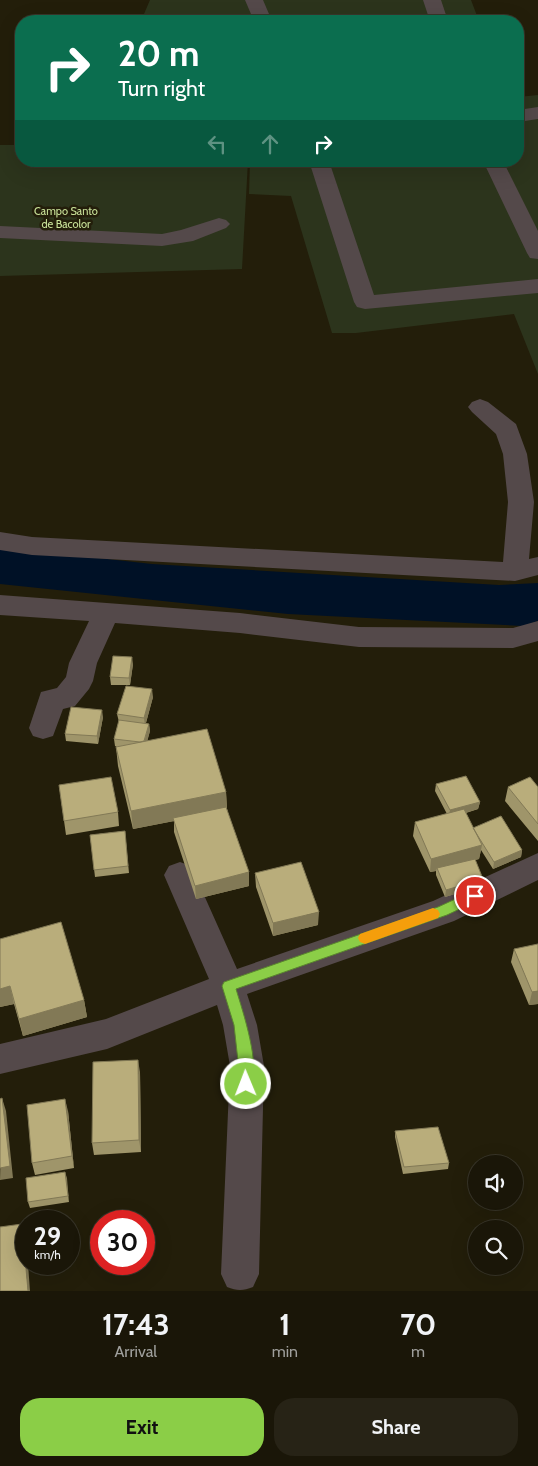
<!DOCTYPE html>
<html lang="en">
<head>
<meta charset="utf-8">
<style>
  :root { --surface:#1a1608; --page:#272316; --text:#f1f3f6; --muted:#9f9f9c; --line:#383529; --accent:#8bce47 }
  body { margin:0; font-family:Cabin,sans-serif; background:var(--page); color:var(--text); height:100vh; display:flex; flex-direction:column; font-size:19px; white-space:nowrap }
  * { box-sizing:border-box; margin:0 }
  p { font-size:16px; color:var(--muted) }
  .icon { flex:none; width:28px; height:28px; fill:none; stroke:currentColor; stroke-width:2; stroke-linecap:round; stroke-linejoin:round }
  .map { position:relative; height:1291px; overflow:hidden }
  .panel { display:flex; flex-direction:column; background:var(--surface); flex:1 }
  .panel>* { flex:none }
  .guide { position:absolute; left:15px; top:15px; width:509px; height:152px; border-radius:20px; box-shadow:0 5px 20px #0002,0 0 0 1px var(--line); background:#0b6e4f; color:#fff; overflow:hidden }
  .buttons { position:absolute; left:468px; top:1155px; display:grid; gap:10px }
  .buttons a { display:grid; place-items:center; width:55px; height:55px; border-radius:50%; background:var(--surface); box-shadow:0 5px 20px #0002,0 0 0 1px var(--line); font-size:25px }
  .speed { position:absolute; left:15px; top:1210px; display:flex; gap:10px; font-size:25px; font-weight:700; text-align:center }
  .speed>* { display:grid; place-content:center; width:65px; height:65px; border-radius:50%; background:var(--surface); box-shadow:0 5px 20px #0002,0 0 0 1px var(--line); line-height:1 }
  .speed small { font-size:12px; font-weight:400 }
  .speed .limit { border:8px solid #d22; background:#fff; color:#111 }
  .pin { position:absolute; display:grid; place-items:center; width:42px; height:42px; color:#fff; margin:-21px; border:2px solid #fff; border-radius:50%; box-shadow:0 1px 5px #0007 }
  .me { position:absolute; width:55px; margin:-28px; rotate:359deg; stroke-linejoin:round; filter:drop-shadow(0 0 4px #0008) }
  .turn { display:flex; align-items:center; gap:18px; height:105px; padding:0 20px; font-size:22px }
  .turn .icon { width:65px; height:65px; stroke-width:2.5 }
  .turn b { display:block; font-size:35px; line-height:42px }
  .lanes { display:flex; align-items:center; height:48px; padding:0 20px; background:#0003; justify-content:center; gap:25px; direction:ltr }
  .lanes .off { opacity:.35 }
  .eta { display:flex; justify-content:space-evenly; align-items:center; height:85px; text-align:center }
  .eta b { font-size:30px; font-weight:800; line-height:35px }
  .action { display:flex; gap:10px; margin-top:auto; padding:10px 20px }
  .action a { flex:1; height:58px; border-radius:20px; background:var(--accent); color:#111; font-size:20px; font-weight:800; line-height:58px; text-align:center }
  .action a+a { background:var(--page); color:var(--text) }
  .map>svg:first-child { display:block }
  .green { fill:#2c341c }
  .water { fill:#001126 }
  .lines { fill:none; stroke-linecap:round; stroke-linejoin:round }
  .minor { fill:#54494a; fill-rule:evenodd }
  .wall { fill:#9f956a }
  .shaded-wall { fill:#827956 }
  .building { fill:#b9ad7b; stroke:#827956 }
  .route { fill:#8bce47; stroke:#5a862e }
  .slow { fill:#f59e0b }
  .labels { text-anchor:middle; stroke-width:5; stroke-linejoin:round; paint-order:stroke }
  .far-park-label { font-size:11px; fill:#cae39a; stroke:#231e0a }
</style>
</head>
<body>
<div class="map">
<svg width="538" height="1291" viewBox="0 0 538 1291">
  <rect width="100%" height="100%" fill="#231e0a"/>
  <path class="green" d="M150,0h321l8,21h-338z
    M538,95v279l-24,-60 -158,19h-24l-41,-137 -42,-2 1,-33h268v-64z
    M0,145h21v16h227l-6,108 -242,7z"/>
  <path class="water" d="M0,547l152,17 347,21 39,-2v38l-15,5 -235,-12 -288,-30z"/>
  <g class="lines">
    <path class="minor" d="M245,0h18l9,21h-18z
      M423,0h18l7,21h-18z
      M538,107v12l-20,3v-12z
      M309,161h20l45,134 164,-16v14l-173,16 -8,-2 -3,-5z
      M483,161h20l35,70v28l-8,-1 -3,-5z
      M219,218l7,2 4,4 -4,4 -33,13 -31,5 -162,-8v-12l162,8 19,-4z
      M480,399l8,3 28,22 11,30 7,48 -5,57 9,-2v18l-23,6 -483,-26 -32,-5v-18l32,5 471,25 5,-60 -5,-48 -7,-20 -24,-22 -4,-5 4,-5z
      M0,595l240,18 119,14 154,1 25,-7v20l-25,7 -154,-1 -119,-14 -125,-10 -18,40 -4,18 -4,8 -14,17 -12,3 -10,27 -10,3 -10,-3 -4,-8 12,-36 16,-4 9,-11 3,-14 20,-42 -89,-6z
      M538,853v27l-84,41 -207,73 10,31 7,41 -5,208 -6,13c-10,4 -16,4 -26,0l-6,-13 9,-208 -7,-41 -6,-20 -110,44 -107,25v-30l106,-25 103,-40 -45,-104 5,-9 11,-4 11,4 46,103 196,-68z"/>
  </g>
  <path class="wall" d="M133,664l-3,21h-19l-1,-8z
    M153,697l-7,26 3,1 1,7 -3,10 79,51 1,17 22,77 -53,13 -22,-67v-11l-41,8 -15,-63 -2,-19h1l-2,-1 -1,-7 5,-17 -2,-8z
    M103,717l-5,27 -32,-3 -1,-7z
    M436,784l44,18 -2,7 -12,4 7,15 49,22 -1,7 -28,12 -12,-19 -2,9 -4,1 8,19 -2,7 -36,11 -9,-22v-4l-6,1 -17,-36 2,-14 32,-8 -12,-23z
    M59,785l59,27 1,14 -53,9z
    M508,787h30v54l-33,-40z
    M125,831l4,42 -34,4 -5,-42z
    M255,873l63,52 -45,11 -17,-49z
    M0,939l84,61 3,17 -64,19 -9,-32 -14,3z
    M514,949l24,55 -9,1 -18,-43z
    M140,1072l1,80 -47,3 -2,-12z
    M68,1111l6,57 -39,7 -3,-12z
    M395,1131l54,32 -1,6 -45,5 -8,-37z
    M65,1172l4,30 -39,6 -2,-6z"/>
  <path class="shaded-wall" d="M132,657l1,7 -3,21 -1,-7z
    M152,689l1,8 -8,29 -1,-8z
    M102,710l1,7 -5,27 -1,-8z
    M149,724l1,7 -5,19 -1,-7z
    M226,792l1,18 -54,8 1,3 -41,8 -2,-18z
    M480,802l-2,7 -30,9 2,-8z
    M482,845l-3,14 -41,11 -1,-2 -1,3 -6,1 1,-13z
    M522,850l-1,7 -28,12 1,-7z
    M249,872v14l-53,13 -1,-13z
    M483,879l-2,7 -36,11 1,-7z
    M319,912l-1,13 -45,11v-13z
    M10,986l4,18 -14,3v-18z
    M538,991v13l-9,1 3,-13z
    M84,1000l3,17 -64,19 -4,-17z
    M138,1060l2,12 1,80 -2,-12z
    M2,1098l4,13 7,67 -13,2z
    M65,1099l3,12 6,57 -2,-12z
    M65,1172l2,6 2,24 -1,-6z
    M22,1224l3,11 1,12v17h2l2,27h-2z"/>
  <path class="building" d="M113,656l19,1 -3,21 -19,-1z
    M126,686l26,3 -8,29 -27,-4z
    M71,707l31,3 -5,26 -32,-2z
    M119,720l30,4 -5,17 -4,1 -26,-3z
    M207,729l19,63 -95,19 -15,-64z
    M466,776l14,26 -30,8 -14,-26z
    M111,777l7,35 -54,9 -5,-36z
    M530,777l8,10v37l-30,-37z
    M226,807l23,65 -54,14 -22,-68z
    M464,809l18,36 -51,14 -16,-37z
    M501,816l21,34 -28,12 -21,-34z
    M125,831l3,35 -34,4 -4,-35z
    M475,859l8,20 -37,11 -9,-22z
    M301,862l18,50 -46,11 -18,-50z
    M61,922l23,78 -65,19 -9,-33 -10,3v-50z
    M538,944v47l-6,1 -18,-43z
    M138,1060l1,80 -47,3 1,-81z
    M2,1098l8,68 -10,2v-69z
    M65,1099l7,57 -40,7 -5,-58z
    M438,1127l11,36 -45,4 -9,-36z
    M65,1172l3,24 -40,6 -2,-24z
    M22,1224l6,67h-28v-64z"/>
  <path class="route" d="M475,890l4,2 2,4 -2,4 -32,15 -211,74c7,23 25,77 15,99l-5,2 -5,-2 -7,-63 -12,-39 2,-4 214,-75z"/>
  <path class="slow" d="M433,908l5,2 2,4 -2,4 -73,26 -5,-2 -2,-4 2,-4z"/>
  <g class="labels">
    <g class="far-park-label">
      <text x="66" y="215">Campo Santo<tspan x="66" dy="13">de Bacolor</tspan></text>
    </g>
  </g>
</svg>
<div class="buttons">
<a><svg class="icon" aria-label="sound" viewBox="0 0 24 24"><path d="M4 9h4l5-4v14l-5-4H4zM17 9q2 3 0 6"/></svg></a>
<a><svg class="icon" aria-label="search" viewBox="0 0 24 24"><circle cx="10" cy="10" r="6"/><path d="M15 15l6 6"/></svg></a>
</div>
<div class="speed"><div>29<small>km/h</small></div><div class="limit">30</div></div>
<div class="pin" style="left:475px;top:896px;background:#d93025"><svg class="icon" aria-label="arrive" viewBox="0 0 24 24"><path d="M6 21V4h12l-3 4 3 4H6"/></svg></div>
<svg class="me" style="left:246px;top:1084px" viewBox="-20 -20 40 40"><circle r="17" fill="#8bce47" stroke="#fff" stroke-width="3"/><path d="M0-11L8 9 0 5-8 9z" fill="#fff"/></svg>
<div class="guide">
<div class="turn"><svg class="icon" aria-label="right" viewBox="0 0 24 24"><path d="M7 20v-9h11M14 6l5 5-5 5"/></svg><div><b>20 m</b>Turn right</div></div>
<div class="lanes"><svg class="icon off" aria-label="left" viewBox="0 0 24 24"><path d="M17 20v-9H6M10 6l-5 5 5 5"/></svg><svg class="icon off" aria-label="ahead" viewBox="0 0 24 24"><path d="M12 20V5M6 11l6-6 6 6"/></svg><svg class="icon" aria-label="right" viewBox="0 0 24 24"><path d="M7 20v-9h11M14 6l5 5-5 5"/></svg></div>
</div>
</div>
<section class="panel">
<div class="eta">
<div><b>17:43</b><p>Arrival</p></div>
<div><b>1</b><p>min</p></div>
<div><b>70</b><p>m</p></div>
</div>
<div class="action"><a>Exit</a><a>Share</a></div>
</section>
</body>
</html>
